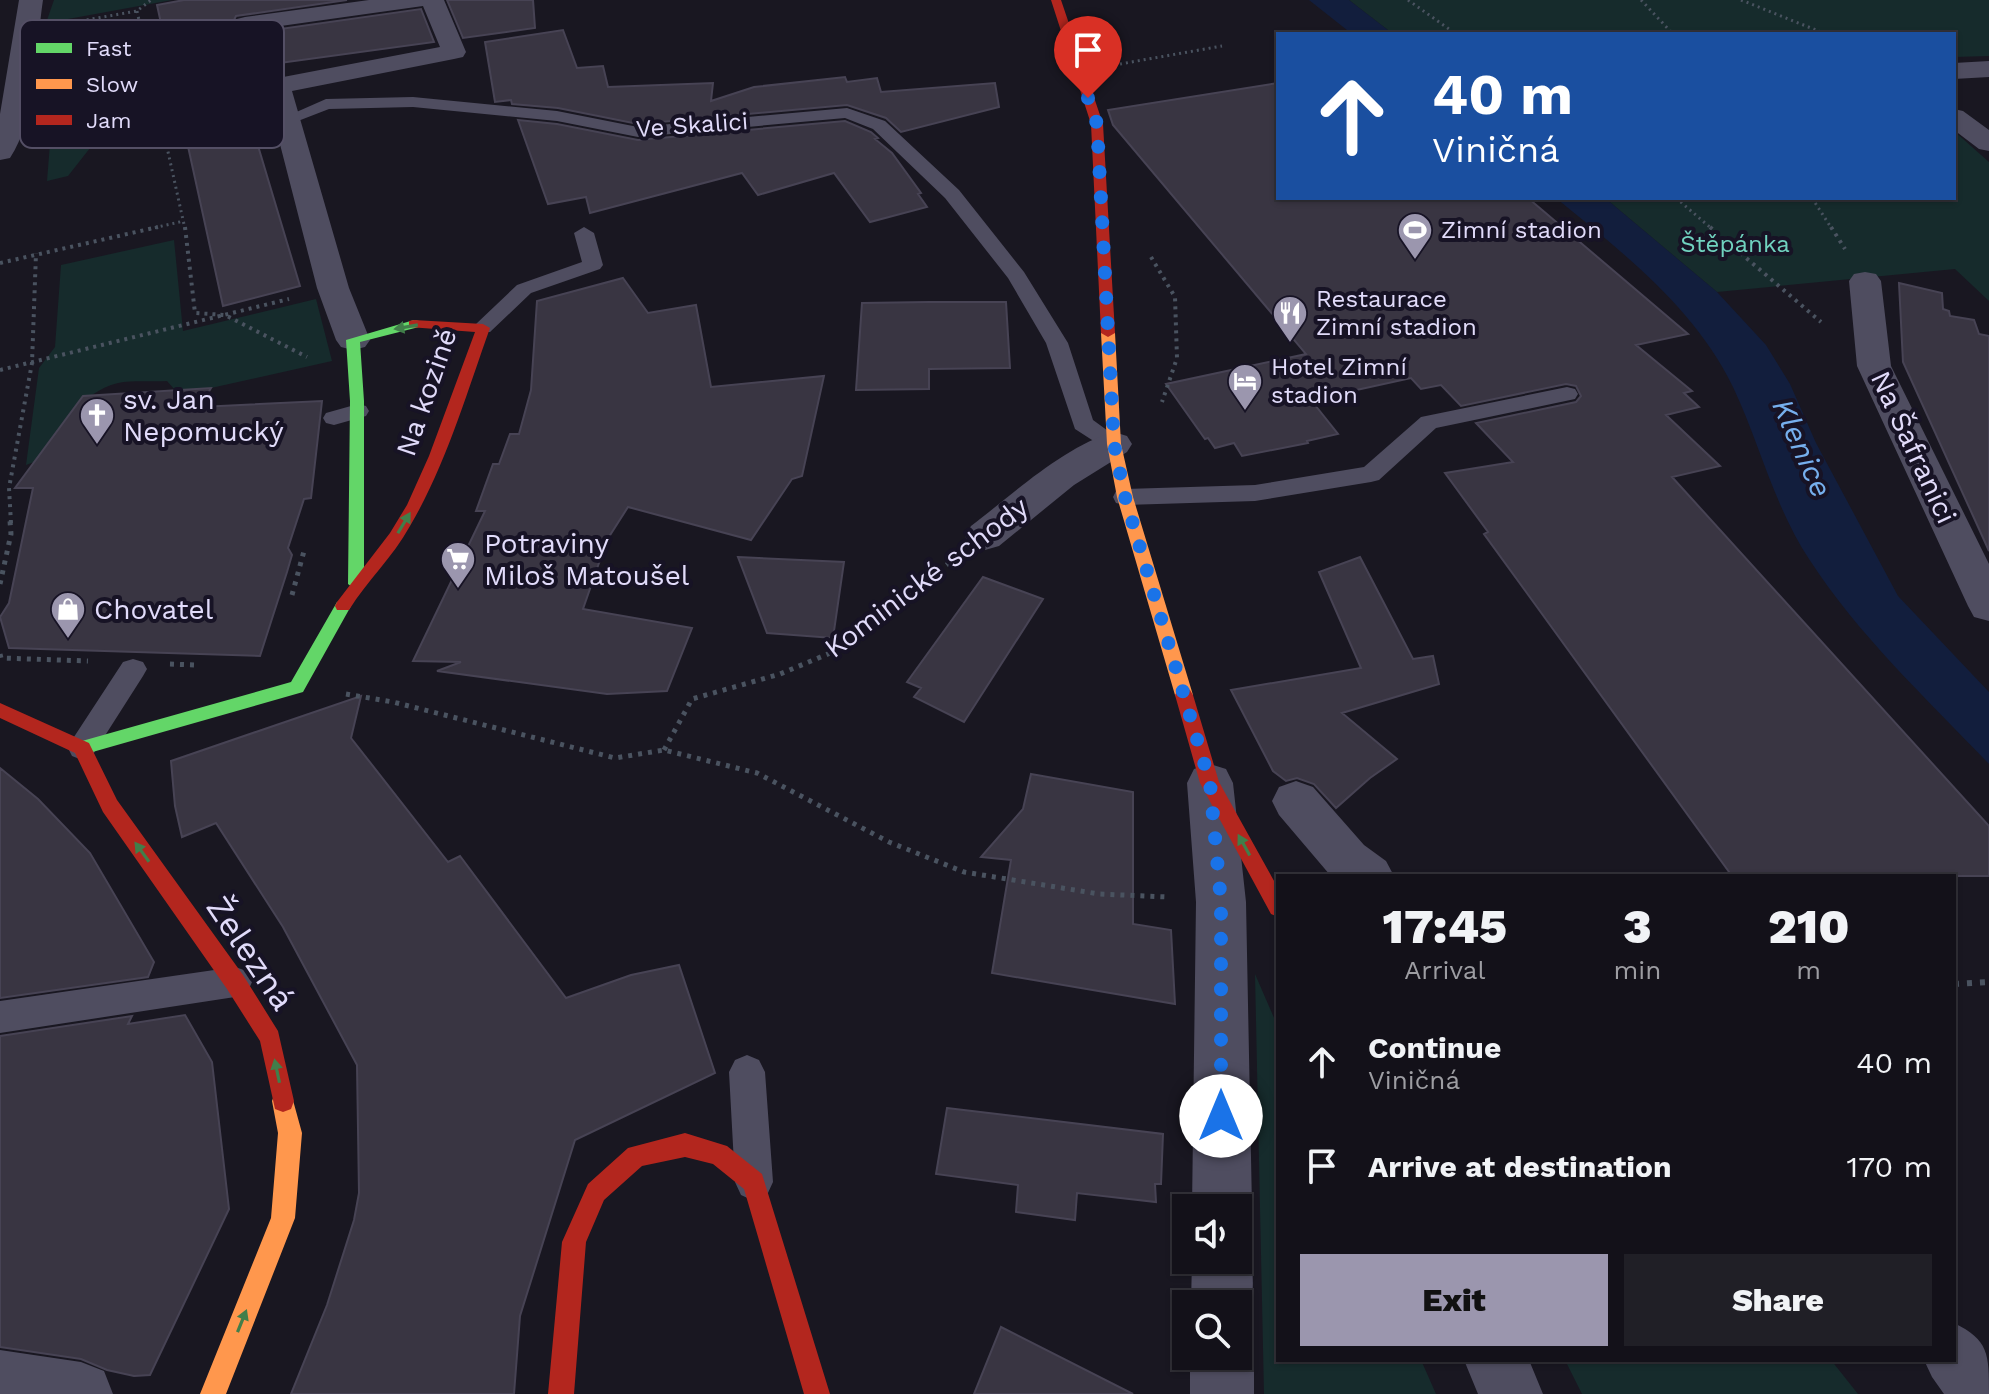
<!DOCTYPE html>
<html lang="en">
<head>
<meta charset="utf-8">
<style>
  :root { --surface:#131119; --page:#201f26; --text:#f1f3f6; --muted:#9d9da2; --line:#323138; --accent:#9b96ae }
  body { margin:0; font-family:"Work Sans",sans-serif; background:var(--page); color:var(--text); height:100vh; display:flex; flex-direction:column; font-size:30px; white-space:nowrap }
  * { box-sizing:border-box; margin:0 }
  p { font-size:26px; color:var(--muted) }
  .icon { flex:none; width:44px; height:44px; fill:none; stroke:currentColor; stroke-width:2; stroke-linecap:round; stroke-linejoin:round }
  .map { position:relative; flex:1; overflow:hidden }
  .sheet { position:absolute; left:1276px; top:874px; width:680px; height:488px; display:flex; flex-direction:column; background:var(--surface); border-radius:0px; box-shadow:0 2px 6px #0004,0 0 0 2px var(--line) }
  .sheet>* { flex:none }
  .banner { position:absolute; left:1276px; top:32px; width:680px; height:168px; border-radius:0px; box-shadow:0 2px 6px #0004,0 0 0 2px var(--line); background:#1a4fa0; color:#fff; overflow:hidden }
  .tools { position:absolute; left:1172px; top:1194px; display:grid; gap:16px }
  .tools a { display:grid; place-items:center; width:80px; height:80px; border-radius:0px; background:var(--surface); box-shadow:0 2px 6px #0004,0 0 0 2px var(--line); font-size:40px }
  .pin { position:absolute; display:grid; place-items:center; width:68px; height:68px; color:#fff; margin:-82px -34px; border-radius:50% 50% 50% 0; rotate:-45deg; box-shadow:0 0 8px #0007 }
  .pin .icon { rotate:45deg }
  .me { position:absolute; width:88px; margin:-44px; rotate:0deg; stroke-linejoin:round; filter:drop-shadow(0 0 6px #0008) }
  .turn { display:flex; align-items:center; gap:28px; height:168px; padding:0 24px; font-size:36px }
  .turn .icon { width:104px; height:104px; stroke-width:2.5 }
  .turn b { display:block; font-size:56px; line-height:68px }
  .eta { display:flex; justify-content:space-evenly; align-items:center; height:136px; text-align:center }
  .eta b { font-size:48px; font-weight:800; line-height:56px }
  .action { display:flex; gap:16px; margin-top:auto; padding:16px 24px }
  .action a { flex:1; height:92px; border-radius:0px; background:var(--accent); color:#111; font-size:32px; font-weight:800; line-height:92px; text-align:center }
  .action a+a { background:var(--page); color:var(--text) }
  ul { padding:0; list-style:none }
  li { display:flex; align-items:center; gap:24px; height:104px; padding:0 24px }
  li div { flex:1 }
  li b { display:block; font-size:30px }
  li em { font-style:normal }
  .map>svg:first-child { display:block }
  .green { fill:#162b2c }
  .water { fill:#121e3d }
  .building { fill:#393542; stroke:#474354; stroke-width:2 }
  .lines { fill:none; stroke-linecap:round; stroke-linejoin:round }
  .path-far3 { stroke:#4a5360; stroke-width:3; stroke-dasharray:2 4; stroke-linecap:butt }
  .path-far2 { stroke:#4a5360; stroke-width:4; stroke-dasharray:3 5; stroke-linecap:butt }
  .path-far1 { stroke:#4a5360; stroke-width:5; stroke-dasharray:4 6; stroke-linecap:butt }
  .path { stroke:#4a5360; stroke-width:6; stroke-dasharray:5 8; stroke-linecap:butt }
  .lane { fill:#4f4d60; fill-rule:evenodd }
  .street { fill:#4f4d60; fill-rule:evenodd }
  .fast { fill:#63d668; fill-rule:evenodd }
  .slow { fill:#ff974d; fill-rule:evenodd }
  .jam { fill:#b3261e; fill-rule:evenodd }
  .oneway { fill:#417e4a }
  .route { stroke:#1a73e8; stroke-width:14; stroke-dasharray:0 25.2 }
  .labels { text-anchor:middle; stroke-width:8; stroke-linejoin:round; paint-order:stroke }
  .far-street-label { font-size:24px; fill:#e1dbfa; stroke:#171325 }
  .far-poi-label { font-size:24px; fill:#e1dbfa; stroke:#171325; text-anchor:start }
  .far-park-label { font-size:24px; fill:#70d2bf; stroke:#171325 }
  .street-label { font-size:28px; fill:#e1dbfa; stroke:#171325 }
  .poi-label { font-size:28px; fill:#e1dbfa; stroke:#171325; text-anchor:start }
  .water-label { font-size:30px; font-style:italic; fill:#76afed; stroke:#171325 }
  .near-street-label { font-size:34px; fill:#e1dbfa; stroke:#171325 }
  .key { fill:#171325; stroke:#544f65; stroke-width:2 }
  .key-label { font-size:22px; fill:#e1dbfa }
</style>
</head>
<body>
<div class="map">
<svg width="1989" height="1394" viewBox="0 0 1989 1394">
  <rect width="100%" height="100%" fill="#191721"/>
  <path class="green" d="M54,0h118l-126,23z
    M1349,0h640v56l-35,1v-23h-561z
    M109,60l-4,69 -37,47 -21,5 9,-112z
    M1954,131l35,31v139l-34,-32 -238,23 -112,-94h349z
    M174,240l9,91 133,-32 16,62 -121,27 -36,2 -8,-9c-14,1 -35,-1 -49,2 -38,9 -62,50 -84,79l-8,3 13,-97 16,-21 6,-82z
    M1255,974l23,53v333h143l15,34h-172z
    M1565,1360h266l27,34h-276z"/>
  <path class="water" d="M1309,0h40l44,34h-41z
    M1556,198h49l112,94 49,53 24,39 26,59 82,153 91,96v72c-62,-65 -131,-129 -180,-205 -35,-53 -49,-115 -76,-172 -38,-79 -111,-135 -177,-189z"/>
  <path class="building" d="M184,0h163l-111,16 -5,10 5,6 9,2 176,-25 13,33 -199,27 65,217 -77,20 -66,-301z
    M447,0h86l2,28 -72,10z
    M563,30l14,38 26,-2 5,21 105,-4 -2,18 43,-14 91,-10 2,5 30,-4 4,14 114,-9 4,24 -98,25 -15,-14 -39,-13 -209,19 -80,-16 -46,-4 -1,-4 -16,2 -10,-60z
    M1278,83v115h250l160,136 -52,11 56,46 -8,2 15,14 -33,8 54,51 -48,11 317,349v50h-257l-248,-342 4,-2 -43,-59 68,-11 -37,-39 100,-21 5,-6 -5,-10 -10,-2 -105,22 -20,-21 -20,4 -10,-11 -100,22 27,34 -31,7 1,2 -66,13 -8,-13 -19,5 -7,-10 -3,1 -39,-55 140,-30 -193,-229 -5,-15z
    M518,120l39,4 81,16 207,-19 26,11 7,6 -3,1 17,14 29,40 -3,1 9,13 -57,15 -36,-49 -76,22 -16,-22 -152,40 -4,-16 -38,7z
    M623,278l25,35 48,-8 15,82 113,-11 -22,100 -10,3 -41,61 -123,-33 -21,33 -24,69 109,19 -25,63 -60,3 -170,-23 24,-9 -48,-1 72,-150h-9l17,-47h6l11,-30h9l12,-44 6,-89z
    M1899,283l43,10 1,16 6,2 1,5 24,4 5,14 10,2v215l-86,-189z
    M928,302h78l4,66 -81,1v20l-73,1 6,-87z
    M211,388l-11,19 122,-6 -11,97 -7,1 -16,49 4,7 -5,17 -27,84 -251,-8 -9,-31 9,-14 24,-115h-18l68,-92z
    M738,557l106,5 -11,76 -66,-5z
    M1360,557l53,102 20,-3 6,28 -97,29 55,46 -27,19 -34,30 -22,-24 -17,-6 -11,3 -13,-10 -42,-81 130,-22 -42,-96z
    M983,577l60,22 -79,123 -50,-25 7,-9 -14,-6z
    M361,696l-10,42 97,124 12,-6 106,142 65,-23 48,-10 36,108 -140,67 -55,176 -6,78h-223l36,-89 27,-85 5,-27 -2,-128 -74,-138 -67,-104 -34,14 -7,-31 -4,-45z
    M0,768l38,31 52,54 64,109 -6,15 -148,21z
    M1031,774l102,18v132l38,6 4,74 -183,-31 19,-113 -30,-3 42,-48z
    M185,1015l27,47 17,147 -79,166 -16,1 -27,-6 -26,-11 -81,-12v-311l132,-20 -4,8z
    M947,1108l216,26 -2,50h-6l1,18 -79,-9 -2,27 -59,-8 2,-27 -82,-11z
    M1001,1327l132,67h-159z"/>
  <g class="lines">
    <path class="path-far3" d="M1408,0l48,34
      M1641,0l32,34
      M1741,0l85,34
      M137,11l48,218
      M69,23l68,-12 14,-11
      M1120,64l102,-18
      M1676,198l36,31
      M1812,198l20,31
      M149,229l35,-8"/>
    <path class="path-far2" d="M185,227l10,86 30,2 82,42
      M1710,227l111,95
      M1831,227l14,22
      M1151,257l24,40 2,61 -15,44
      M0,263l158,-36
      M0,370l289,-71
      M11,523l-2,-35 23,-125 4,-110"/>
    <path class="path-far1" d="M0,584l11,-50 -1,-13
      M292,595l12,-44
      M0,654l1,4 87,3
      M170,664l26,1
      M346,694l47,8 222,56 49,-8 93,23 132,69 75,30 135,22 69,3
      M664,750l28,-51 88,-25 55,-23 114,-88"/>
    <path class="path" d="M1954,984l35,-2"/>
    <path class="lane" d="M413,97l144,14 81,16 209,-19 38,13 74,69 65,82 44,71 25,77 33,24 -4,5h-16l-31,-20 -29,-86 -38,-65 -63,-80 -72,-69 -28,-11 -207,19 -81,-16 -144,-14 -84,2 -44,17 -9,-5 50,-22z
      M584,227l10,6 9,32 -3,4 -69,24 -41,39h-14l-4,-4 4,-4 41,-39 65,-23 -8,-29z
      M1567,387l8,2 3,5 -3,5 -139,29 -57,52 -8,2 -116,19 -130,4 -9,-2 -3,-6 3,-6 9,-2 130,-4 109,-18 57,-50z
      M358,404l8,2 3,5 -3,5 -32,9 -8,-2 -3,-5 3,-5z
      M133,659l10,3 4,7 -4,7 -51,80 -10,4 -10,-4 -4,-8 4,-8 51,-78z
      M235,967l12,4 5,11 -5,11 -12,4 -235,36v-32z
      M747,1055l12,5 6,12 8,110 -6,13 -13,6 -13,-6 -6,-13 -6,-110 6,-12z"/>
    <path class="street" d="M19,0h24c-7,45 -7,120 -33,158l-10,2v-46z
      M369,0h75l22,52 -3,5 -9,2 -162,32 57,197 21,52 -5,7 -12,3 -12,-3 -5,-7 -19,-52 -52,-202 4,-5 9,-3 162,-31 -17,-41 -178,25 -8,-2 -4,-5 4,-5 8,-2z
      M1989,61v16l-35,2v-16z
      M1954,109l9,2 26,19v21l-10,-2 -25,-19z
      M1865,272l11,2 5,7 10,85 98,198v57l-15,-4 -6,-11 -111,-240 -8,-85 5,-7z
      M1114,432l13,4 5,8 -5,8 -53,33 -75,61 -14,4 -14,-4 -6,-10 6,-10c41,-31 93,-80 143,-94z
      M1210,764l16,5 7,14 13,119 6,306 -9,21 -5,2v-23h-46l4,-306 -9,-119 7,-14z
      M1296,781l17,6 51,58 22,16 8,15 -64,-1 -51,-60 -7,-14 7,-14z
      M1238,1236l5,3c13,29 13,57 1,87l-6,2v-24h-47l1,-44h46z
      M1954,1323c35,17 35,31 35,71h-45l-12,-17 -8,-17h30z
      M1238,1331l6,3 10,22v38h-64v-38h48z
      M0,1350l81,12 23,9 9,23h-113z
      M1464,1360h65l14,34h-65z"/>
    <path class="fast" d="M414,320l5,1v6l-59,15 4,59v183l-8,6 -8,-6 2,-183 -4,-61z
      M343,600l8,6 -48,86 -221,63 -7,-2 -2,-5 2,-5 7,-2 209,-59 46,-80z"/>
    <path class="slow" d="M1108,329l7,4 6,111 12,53 60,198 -3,5h-12l-3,-5 -58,-198 -10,-53 -6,-111z
      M283,1090l8,3 11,40 -7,85 -69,176h-26l71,-176 7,-85 -6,-32 3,-8z"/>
    <path class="jam" d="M1051,0h10l42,124 12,209 -7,4 -7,-4 -10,-209z
      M414,320l69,4 7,4c-24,67 -44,137 -80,198 -17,31 -43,55 -61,84h-12l-2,-4 2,-4 53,-69 17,-28 22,-49 46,-124 -66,-5v-6z
      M1184,688l6,2 3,5 26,87 59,106v29l-7,-3 -71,-131 -25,-88 3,-5z
      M0,703l89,40 28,57 126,175 35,56 16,70 -3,8 -8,3 -8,-3 -15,-68 -33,-52 -124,-177 -28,-59 -75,-35z
      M685,1133l42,13 35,28 68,220h-26l-60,-205 -31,-25 -28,-7 -43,9 -38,34 -18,42 -12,152h-26l14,-152 26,-58 40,-36z"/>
  </g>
  <defs><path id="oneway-solid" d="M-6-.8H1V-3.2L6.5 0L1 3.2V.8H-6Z" transform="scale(2)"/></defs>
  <g class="oneway">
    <use href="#oneway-solid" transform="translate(406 327) rotate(170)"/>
    <use href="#oneway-solid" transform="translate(404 523) rotate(-59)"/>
    <use href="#oneway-solid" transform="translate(1244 845) rotate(-119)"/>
    <use href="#oneway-solid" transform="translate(142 852) rotate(-126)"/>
    <use href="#oneway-solid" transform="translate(277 1071) rotate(-102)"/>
    <use href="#oneway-solid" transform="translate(242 1321) rotate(-68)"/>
  </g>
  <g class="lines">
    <path class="route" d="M1088,98l9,26 17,320 11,53 85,286 11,119v214"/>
  </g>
  <defs>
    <g id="stadium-pin" transform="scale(1.8)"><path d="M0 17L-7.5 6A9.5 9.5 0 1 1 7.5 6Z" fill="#9b96ae" stroke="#171325"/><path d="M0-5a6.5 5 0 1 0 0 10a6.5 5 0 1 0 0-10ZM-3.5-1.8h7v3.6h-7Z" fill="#fff"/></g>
    <g id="restaurant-pin" transform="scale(1.8)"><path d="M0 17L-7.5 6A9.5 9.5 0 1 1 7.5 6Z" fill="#9b96ae" stroke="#171325"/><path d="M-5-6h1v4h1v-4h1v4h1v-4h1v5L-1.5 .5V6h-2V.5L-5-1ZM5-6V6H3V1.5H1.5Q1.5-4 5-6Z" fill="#fff"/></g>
    <g id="hotel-pin" transform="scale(1.8)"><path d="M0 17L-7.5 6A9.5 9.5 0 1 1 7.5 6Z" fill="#9b96ae" stroke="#171325"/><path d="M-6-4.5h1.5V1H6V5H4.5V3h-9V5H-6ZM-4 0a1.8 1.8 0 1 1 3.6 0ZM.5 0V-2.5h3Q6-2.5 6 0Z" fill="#fff"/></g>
    <g id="church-pin" transform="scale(1.8)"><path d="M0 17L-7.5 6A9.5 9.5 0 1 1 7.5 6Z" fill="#9b96ae" stroke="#171325"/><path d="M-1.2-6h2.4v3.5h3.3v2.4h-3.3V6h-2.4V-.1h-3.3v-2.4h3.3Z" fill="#fff"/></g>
    <g id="supermarket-pin" transform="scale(1.8)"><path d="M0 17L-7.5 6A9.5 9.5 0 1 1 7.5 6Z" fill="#9b96ae" stroke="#171325"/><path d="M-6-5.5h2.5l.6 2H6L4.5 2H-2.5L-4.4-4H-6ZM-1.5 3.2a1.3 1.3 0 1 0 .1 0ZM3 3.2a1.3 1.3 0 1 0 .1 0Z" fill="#fff"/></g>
    <g id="shop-pin" transform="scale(1.8)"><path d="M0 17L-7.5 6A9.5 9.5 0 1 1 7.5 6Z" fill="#9b96ae" stroke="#171325"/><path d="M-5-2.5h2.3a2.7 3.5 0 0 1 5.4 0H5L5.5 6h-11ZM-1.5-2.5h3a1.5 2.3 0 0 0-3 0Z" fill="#fff"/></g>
  </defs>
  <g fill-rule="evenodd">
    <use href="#stadium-pin" x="1415" y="230"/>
    <use href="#restaurant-pin" x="1290" y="313"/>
    <use href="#hotel-pin" x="1245" y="381"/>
    <use href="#church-pin" x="97" y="415"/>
    <use href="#supermarket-pin" x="458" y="559"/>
    <use href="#shop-pin" x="68" y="609"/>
  </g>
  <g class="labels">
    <g class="far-street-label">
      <text transform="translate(692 125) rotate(-4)" y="8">Ve Skalici</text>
    </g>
    <g class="far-poi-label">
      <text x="1441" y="238">Zimní stadion</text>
      <text x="1316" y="307">Restaurace<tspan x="1316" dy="28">Zimní stadion</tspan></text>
      <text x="1271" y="375">Hotel Zimní<tspan x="1271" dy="28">stadion</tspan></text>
    </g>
    <g class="far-park-label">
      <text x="1735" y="252">Štěpánka</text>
    </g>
    <g class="street-label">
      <text transform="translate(426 392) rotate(-71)" y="10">Na kozině</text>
      <text transform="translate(1914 447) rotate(65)" y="10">Na Šafranici</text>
      <text transform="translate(926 577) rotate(-37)" y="10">Kominické schody</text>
    </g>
    <g class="poi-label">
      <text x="123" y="409">sv. Jan<tspan x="123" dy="32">Nepomucký</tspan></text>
      <text x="484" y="553">Potraviny<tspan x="484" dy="32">Miloš Matoušel</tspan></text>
      <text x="94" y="619">Chovatel</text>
    </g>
    <g class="water-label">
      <text transform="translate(1802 448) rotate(66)" y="10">Klenice</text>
    </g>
    <g class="near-street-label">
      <text transform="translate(251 953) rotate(56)" y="12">Železná</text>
    </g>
  </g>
  <rect x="20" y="20" width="264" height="128" rx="12" class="key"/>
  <rect x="36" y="43" width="36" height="10" fill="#63d668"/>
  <rect x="36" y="79" width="36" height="10" fill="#ff974d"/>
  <rect x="36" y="115" width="36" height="10" fill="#b3261e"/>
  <g class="key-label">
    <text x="86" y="56">Fast</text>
    <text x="86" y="92">Slow</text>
    <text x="86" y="128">Jam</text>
  </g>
</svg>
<div class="tools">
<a><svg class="icon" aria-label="sound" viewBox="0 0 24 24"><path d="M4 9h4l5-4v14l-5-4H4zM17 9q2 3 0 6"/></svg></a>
<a><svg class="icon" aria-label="search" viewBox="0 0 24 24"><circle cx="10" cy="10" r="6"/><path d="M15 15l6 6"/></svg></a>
</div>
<div class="pin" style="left:1088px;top:98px;background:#d93025"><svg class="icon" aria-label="arrive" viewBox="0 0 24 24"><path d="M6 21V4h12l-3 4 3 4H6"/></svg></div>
<svg class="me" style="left:1221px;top:1116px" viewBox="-20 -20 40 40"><circle r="19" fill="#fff"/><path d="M0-13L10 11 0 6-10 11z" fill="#1a73e8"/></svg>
<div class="banner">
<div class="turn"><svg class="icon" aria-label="ahead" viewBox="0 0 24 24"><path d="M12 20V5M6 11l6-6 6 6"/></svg><div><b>40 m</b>Viničná</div></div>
</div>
<section class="sheet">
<div class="eta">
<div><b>17:45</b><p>Arrival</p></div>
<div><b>3</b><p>min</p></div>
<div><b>210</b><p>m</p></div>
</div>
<ul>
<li><svg class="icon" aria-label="ahead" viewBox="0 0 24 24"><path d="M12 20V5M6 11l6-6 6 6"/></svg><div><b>Continue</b><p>Viničná</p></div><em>40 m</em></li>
<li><svg class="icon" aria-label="arrive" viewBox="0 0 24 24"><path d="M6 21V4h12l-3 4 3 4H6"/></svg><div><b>Arrive at destination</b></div><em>170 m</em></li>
</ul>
<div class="action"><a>Exit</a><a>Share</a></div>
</section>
</div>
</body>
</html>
